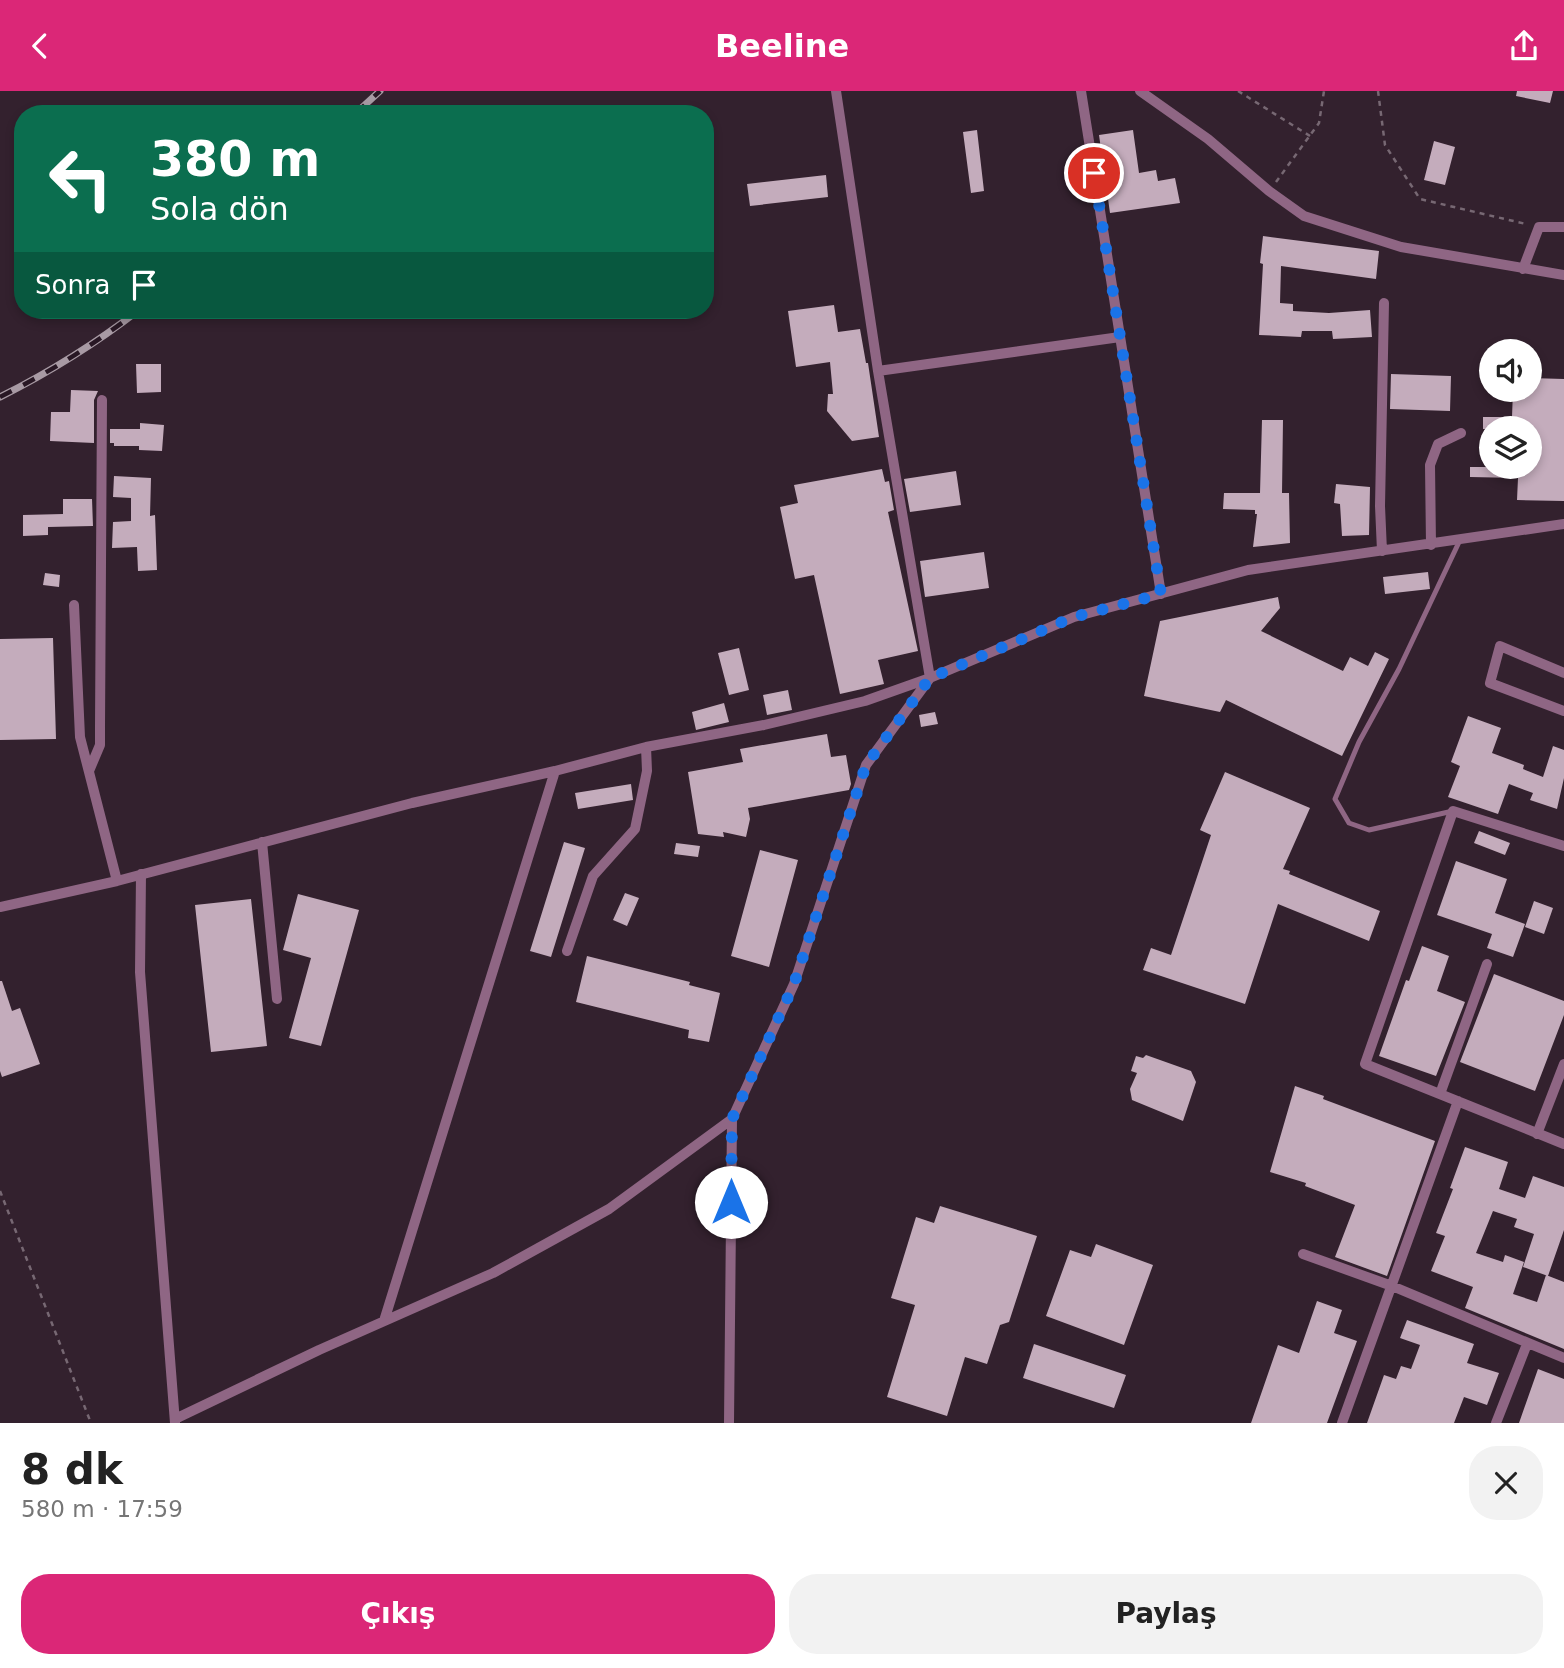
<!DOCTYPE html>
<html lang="tr">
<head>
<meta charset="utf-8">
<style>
  :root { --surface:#fff; --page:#f2f2f2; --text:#222; --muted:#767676; --accent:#db2777 }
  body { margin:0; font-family:"DejaVu Sans",sans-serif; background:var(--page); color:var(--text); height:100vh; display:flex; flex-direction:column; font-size:26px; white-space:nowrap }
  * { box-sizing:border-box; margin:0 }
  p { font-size:23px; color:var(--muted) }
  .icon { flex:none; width:38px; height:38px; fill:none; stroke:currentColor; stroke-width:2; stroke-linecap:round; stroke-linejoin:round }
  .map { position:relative; height:1332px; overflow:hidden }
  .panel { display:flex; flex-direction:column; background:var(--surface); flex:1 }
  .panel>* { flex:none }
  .top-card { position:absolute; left:14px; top:14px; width:700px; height:214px; border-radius:28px; box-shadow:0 4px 10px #0003; background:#0b6e4f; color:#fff; overflow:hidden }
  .controls { position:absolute; left:1479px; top:248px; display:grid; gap:14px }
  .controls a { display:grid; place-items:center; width:63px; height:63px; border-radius:50%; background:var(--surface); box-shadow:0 4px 10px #0003; font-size:35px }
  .pin { position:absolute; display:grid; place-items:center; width:60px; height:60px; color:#fff; margin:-30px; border:4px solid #fff; border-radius:50%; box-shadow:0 2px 7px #0007 }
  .me { position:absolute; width:77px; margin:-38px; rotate:0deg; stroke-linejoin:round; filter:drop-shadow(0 0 5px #0008) }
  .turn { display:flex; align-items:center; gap:24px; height:147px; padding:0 21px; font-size:32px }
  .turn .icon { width:91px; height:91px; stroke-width:2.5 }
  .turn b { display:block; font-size:49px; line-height:60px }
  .then { display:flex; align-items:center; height:66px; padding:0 21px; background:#0003; gap:14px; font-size:26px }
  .round { display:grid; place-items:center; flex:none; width:74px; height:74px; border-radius:28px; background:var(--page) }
  .summary { display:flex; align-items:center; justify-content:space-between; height:119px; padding:0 21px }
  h1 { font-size:42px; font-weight:700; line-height:52px }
  .cta { display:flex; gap:14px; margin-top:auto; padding:14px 21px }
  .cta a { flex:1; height:80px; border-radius:28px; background:var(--accent); color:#fff; font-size:28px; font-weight:700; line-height:80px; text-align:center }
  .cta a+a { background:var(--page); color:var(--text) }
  header { display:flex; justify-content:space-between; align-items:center; height:91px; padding:0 21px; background:var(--accent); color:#fff; font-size:32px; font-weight:700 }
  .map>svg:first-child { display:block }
  .building { fill:#c4acbc }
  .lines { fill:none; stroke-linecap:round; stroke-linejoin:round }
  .path { stroke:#776873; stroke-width:2.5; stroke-dasharray:5 5; stroke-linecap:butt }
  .lane { stroke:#8f6684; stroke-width:5 }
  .street { stroke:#8f6684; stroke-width:10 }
  .rail-casing { stroke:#a89aa4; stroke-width:7 }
  .rail { stroke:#281724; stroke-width:4.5; stroke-dasharray:13; stroke-linecap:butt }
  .route { stroke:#1a73e8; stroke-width:12; stroke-dasharray:0 21.6 }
</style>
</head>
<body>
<header><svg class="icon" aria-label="back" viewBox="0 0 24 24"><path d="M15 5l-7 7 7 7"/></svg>Beeline<svg class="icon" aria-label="share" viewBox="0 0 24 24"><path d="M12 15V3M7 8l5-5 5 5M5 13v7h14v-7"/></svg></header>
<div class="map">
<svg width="1564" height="1332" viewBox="0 0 1564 1332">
  <rect width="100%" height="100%" fill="#33212e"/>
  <path class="building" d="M1517,0h36l-3,12 -34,-7z
    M977,39l7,61 -13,2 -8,-61z
    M1133,39l6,43 17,-3 2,11 17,-3 5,25 -70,10 -11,-78z
    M1434,50l21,6 -10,38 -21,-5z
    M826,84l2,22 -78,9 -3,-22z
    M1263,145l116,15 -3,28 -95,-13 -1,37 13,1v7l36,2 41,-3 2,27 -39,2 -1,-8h-30l-1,6 -42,-2 4,-71 -3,-1z
    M834,214l4,27 22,-3 6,34h2l11,74 -27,4 -25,-30 1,-17h5l-3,-32 -34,5 -8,-56z
    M136,273h25v28l-24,1z
    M1391,283l60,2 -1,35 -60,-2z
    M1530,287l34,1v122l-47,-1 1,-22 -48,-1v-10h60v-38h-47v-12h29l1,-27h17z
    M71,299l27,1 -4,9v43l-44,-2 1,-29h19z
    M1262,329h21l-1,73h7l1,50 -37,4 4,-33h-2v-4l-32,-1 1,-16h36z
    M140,332l24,2 -2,26 -23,-1v-4h-25v-3h-4v-14h30z
    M882,378l3,13 4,-1 5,29 -6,2 30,139 -40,9 6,24 -44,10 -26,-119 -19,4 -15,-72 18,-4 -4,-18z
    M956,380l5,34 -51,7 -6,-33z
    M114,385l37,2 -1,38 5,-1 2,55 -19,1 -1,-24 -25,1 1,-26 18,-1v-23l-18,-1z
    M1336,393l34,3 -1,48 -27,1 -2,-32 -6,-1z
    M63,408h29l1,27 -45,1v8l-25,1v-21l40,-1z
    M984,461l5,36 -64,9 -5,-36z
    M1428,481l2,17 -45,5 -2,-17z
    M45,482l15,2 -1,12 -16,-2z
    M1278,506l2,11 -19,23 82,40 7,-14 18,9 7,-14 14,7 -47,97 -116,-56 -6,12 -76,-16 16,-75z
    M53,547l3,101 -56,1v-101z
    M739,557l10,42 -20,5 -11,-42z
    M788,599l4,20 -25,5 -4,-20z
    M724,612l5,19 -33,8 -4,-18z
    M935,621l3,12 -17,3 -2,-12z
    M1468,625l33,12 -9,25 32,12 -1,4 20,8 10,-31 11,4v28l-7,31 -27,-9 3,-7 -24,-9 -11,30 -50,-17 12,-31 -9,-4z
    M827,643l4,23 15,-2 5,29 -2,6 -101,18 2,11 -4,18 -23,-5 1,5 -26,-3 -10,-62 55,-10 -3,-13z
    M1225,681l85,36 -27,61 7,2 -1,3 91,37 -11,30 -91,-37 -33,100 -102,-34 8,-22 20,7 40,-120 -11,-5z
    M631,693l2,16 -55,9 -3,-16z
    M1479,740l31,12 -5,12 -31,-12z
    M564,751l21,6 -34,109 -21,-6z
    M676,752l24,3 -2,11 -24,-3z
    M760,759l38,10 -29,107 -38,-11z
    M1456,770l51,18 -12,34 30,11 -12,33 -26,-9 5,-14 -55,-19z
    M625,802l14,5 -12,28 -14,-6z
    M298,803l61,16 -38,136 -32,-8 22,-80 -28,-8z
    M251,808l16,147 -56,6 -16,-147z
    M1534,810l19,7 -9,26 -19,-7z
    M1422,855l27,10 -12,35 28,11 -29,74 -57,-20 27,-76 3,1z
    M587,865l103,26 -1,3 31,8 -11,49 -21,-4 1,-8 -113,-28z
    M1494,883l70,27v14l-29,76 -75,-29z
    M0,890h2l10,30 8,-3 20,56 -38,13 -2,-6z
    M1146,964l45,16 5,11 -13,39 -51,-21 -2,-11 7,-16 -6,-2 5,-15 7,2z
    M1295,995l29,10 -1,3 112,42 -48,135 -52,-19 20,-52 -50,-19 1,-3 -36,-11z
    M1465,1056l43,15 -9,27 26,9 8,-22 31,11v43l-16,46 -25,-9 11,-33 -20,-7 3,-8 -24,-8 -17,42 27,9 2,-7 19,7 -11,32 24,8 9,-27 18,7v67l-99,-41 8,-21 -42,-16 14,-35 -9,-3 17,-44 -3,-1z
    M940,1115l97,30 -28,86 -9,3 -13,39 -22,-7 -18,59 -60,-19 28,-92 -24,-7 25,-81 18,6z
    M1096,1153l57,21 -29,80 -78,-29 24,-66 21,7z
    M1317,1210l25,9 -8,23 23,8 -30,82h-76l27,-78 21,8z
    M1407,1229l67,24 -7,19 32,10 -12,32 -23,-8 -10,26h-87l17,-48 12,4 5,-13 10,3 9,-24 -20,-7z
    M1034,1253l92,31 -12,33 -91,-30z
    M1538,1278l26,10v44h-45z"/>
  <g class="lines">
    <path class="path" d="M1238,0l72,45
      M1378,0l7,54 35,54 106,25
      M1276,91l43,-59 5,-32
      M0,1100l91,232"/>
    <path class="lane" d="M1453,720l-84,19 -20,-7 -14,-24 24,-57 40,-73 61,-129"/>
    <path class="street" d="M1081,0l80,503
      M1140,0l68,48 61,52 35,25 97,31 163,28
      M1523,178l16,-42h25
      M878,280l242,-34
      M1431,454l-1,-80 8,-21 23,-11
      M1382,460l-2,-45 4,-203
      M74,514l6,132 37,144
      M1564,582l-64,-27 -10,37 74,28
      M89,680l11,-26v-18l2,-327
      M262,751l15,157
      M1564,755l-111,-35 -88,253 199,80
      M141,783l-1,98 35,451
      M0,816l117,-26 295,-78 143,-32 91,-24 118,-22 101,-24 65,-23 144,-61 174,-47 316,-46
      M567,860l26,-75 42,-47 12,-58 -1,-24
      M1440,1003l47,-130
      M1537,1043l27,-70
      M1303,1163l89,32 172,72
      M384,1230l171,-550
      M175,1328l144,-69 174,-77 116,-64 123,-90 62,-135 72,-219 64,-87 -52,-307 -42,-280
      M729,1332l3,-304
      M1342,1332l116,-322
      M1496,1332l31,-79"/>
    <g class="rail-casing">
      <path id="rail" d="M355,23l25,-23
        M0,306c50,-25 95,-53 139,-87"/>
    </g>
    <use href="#rail" class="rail"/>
  </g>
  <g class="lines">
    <path class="route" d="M731,1111l1,-83 62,-135 72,-219 64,-87 144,-61 87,-23 -67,-421"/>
  </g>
</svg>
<div class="controls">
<a><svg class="icon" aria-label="sound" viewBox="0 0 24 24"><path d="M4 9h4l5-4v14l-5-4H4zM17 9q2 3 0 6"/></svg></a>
<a><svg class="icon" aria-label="layers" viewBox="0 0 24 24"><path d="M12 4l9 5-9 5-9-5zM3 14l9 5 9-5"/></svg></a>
</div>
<div class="pin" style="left:1094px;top:82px;background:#d93025"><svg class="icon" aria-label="arrive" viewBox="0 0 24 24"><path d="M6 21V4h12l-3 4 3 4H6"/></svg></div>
<svg class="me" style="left:731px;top:1111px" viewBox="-20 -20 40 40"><circle r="19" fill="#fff"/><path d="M0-13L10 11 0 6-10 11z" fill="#1a73e8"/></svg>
<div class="top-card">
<div class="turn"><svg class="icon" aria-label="left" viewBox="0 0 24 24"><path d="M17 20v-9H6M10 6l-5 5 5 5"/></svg><div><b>380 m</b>Sola dön</div></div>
<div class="then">Sonra<svg class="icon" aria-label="arrive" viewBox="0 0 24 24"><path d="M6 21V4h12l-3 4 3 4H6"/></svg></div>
</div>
</div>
<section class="panel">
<div class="summary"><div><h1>8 dk</h1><p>580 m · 17:59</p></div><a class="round"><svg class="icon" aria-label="close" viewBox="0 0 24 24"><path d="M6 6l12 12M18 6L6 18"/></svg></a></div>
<div class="cta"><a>Çıkış</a><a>Paylaş</a></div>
</section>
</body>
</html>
